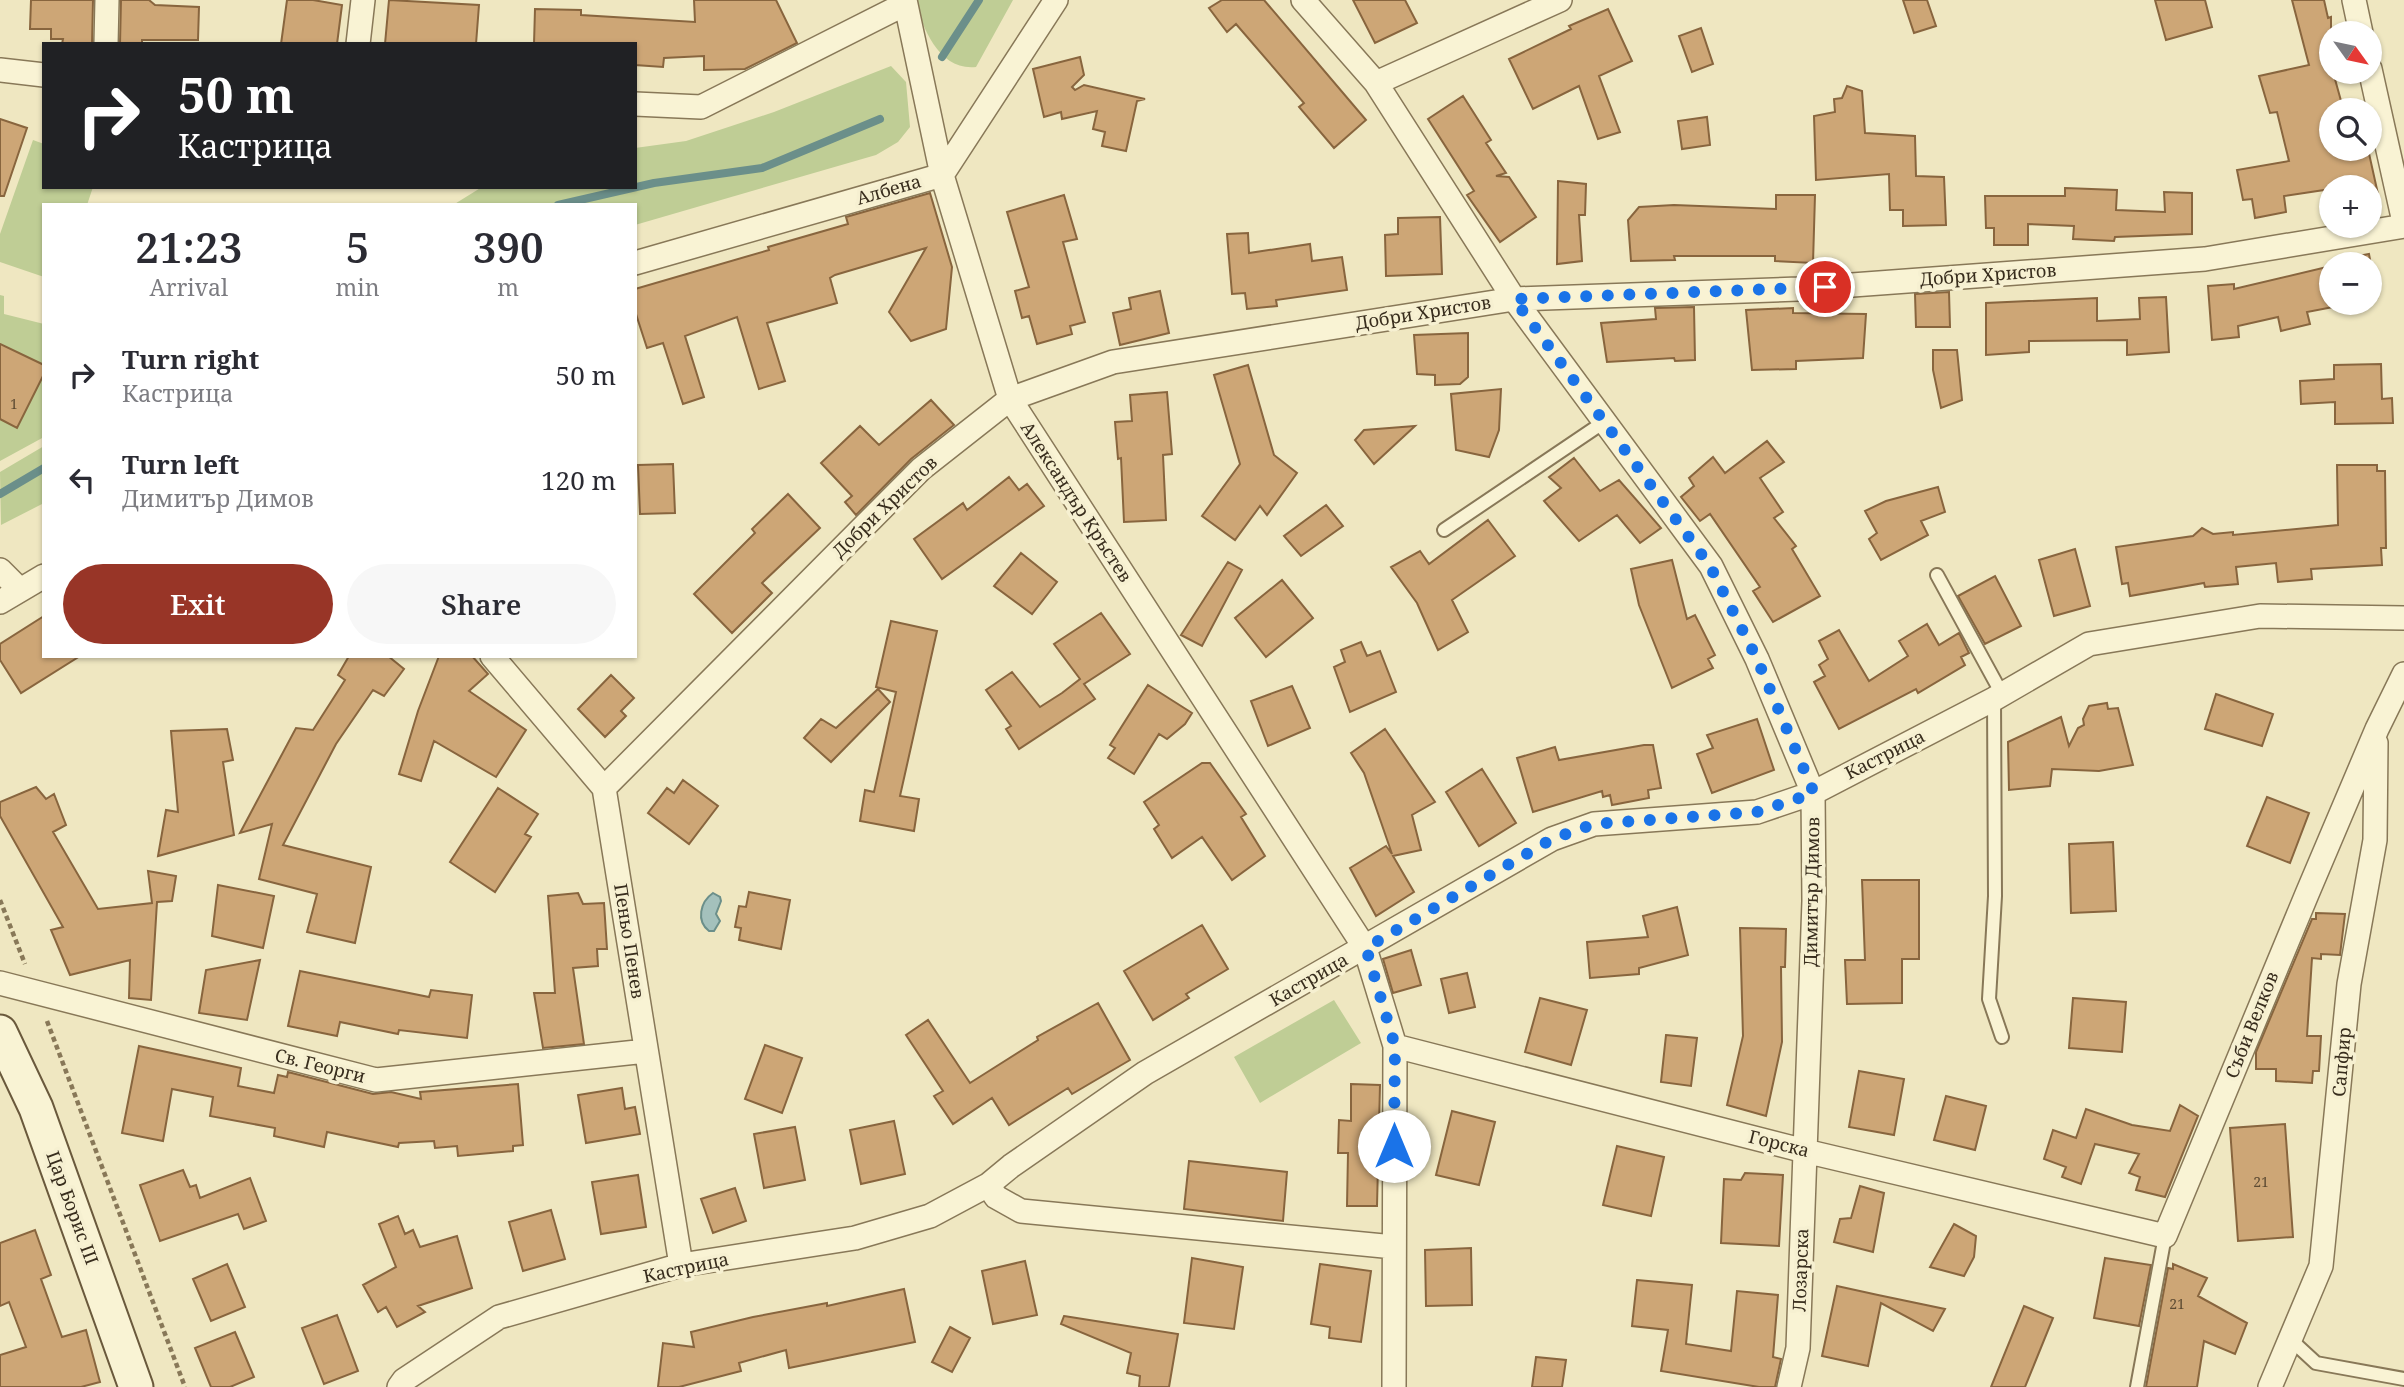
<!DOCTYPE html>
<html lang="en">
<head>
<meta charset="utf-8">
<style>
  :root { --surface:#fff; --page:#f7f7f7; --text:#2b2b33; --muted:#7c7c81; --accent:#983527 }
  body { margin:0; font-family:"Noto Serif",serif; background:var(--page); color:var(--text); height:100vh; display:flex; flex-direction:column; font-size:26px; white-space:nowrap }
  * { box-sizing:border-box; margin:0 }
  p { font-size:23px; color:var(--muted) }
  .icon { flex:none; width:38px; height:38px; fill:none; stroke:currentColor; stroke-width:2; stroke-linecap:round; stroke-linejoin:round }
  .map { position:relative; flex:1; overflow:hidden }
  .side { position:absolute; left:42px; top:203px; width:595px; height:455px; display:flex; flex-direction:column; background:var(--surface); border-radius:0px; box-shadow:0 2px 5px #0004 }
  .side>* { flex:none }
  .top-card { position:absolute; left:42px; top:42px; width:595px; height:147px; border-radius:0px; box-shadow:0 2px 5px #0004; background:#202124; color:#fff; overflow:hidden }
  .needle { width:46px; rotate:123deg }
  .fabs { position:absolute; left:2319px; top:21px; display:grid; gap:14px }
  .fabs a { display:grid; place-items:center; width:63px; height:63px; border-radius:50%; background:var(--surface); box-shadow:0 2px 5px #0004; font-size:35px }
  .pin { position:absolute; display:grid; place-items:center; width:60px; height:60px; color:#fff; margin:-30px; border:4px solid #fff; border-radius:50%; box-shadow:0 2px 7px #0007 }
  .me { position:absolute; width:77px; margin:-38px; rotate:0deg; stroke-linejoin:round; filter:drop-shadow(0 0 5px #0008) }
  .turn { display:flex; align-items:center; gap:24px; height:147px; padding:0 21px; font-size:32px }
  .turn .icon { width:91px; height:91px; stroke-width:2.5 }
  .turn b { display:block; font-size:49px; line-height:60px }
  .eta { display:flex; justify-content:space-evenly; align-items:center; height:119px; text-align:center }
  .eta b { font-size:42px; font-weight:600; line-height:49px }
  .button { display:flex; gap:14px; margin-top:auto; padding:14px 21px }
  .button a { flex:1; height:80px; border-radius:42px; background:var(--accent); color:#fff; font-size:28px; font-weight:600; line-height:80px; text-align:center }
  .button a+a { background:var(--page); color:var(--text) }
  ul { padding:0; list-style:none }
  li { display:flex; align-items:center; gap:21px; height:105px; padding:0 21px }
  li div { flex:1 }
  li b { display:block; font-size:26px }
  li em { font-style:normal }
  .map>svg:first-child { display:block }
  .green { fill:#bfcd95 }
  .water { fill:#a4c1bc; stroke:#6b8f8a; stroke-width:2 }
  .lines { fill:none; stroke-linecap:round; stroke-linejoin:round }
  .stream { stroke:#6b8f8a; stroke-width:8 }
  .building { fill:#cda676; stroke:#88653e; stroke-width:2 }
  .lane-casing { stroke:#887858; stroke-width:16 }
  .street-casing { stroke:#887858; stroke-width:26 }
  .secondary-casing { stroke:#6a593c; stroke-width:37 }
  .path { stroke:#887858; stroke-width:4.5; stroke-dasharray:5 3.5; stroke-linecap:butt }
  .lane { stroke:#f9f3d4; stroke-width:12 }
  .street { stroke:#f9f3d4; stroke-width:23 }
  .secondary { stroke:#f9f3d4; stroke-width:33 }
  .route { stroke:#1a73e8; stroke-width:12; stroke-dasharray:0 21.6 }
  .labels { text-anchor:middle; stroke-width:7; stroke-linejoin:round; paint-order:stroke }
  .number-label { font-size:14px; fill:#5d4b33 }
  .street-label { font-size:18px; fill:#382d1d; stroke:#f6f0d1 }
</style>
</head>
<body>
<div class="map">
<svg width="2404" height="1387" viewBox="0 0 2404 1387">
  <rect width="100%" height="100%" fill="#efe7c1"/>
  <path class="green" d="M916,0h97l-37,67c-36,4 -54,-38 -60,-67z
    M891,66l15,16 4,45 -12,15 -22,13 -241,70v-20h-182l29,-18h153v-39l51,-7 88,-29z
    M33,140l11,4v43h49l-6,18h-43v72l-44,-15v-28z
    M0,295l4,1v18l40,10v113l-44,24z
    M44,446v57l-43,22 -1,-53z
    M1334,1000l27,43 -101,60 -26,-46z"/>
  <path class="water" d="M713,893l7,4 1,4 -5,13 4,7 -6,10h-5c-13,-10 -9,-29 4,-38z"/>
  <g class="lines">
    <path class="stream" d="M942,57l37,-57
      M558,205l96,-22 108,-15 118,-49
      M0,494l44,-26"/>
  </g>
  <path class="building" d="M31,0h62l-1,44h-30l1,-5h-12v-10h-21z
    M121,0h28l6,5 44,2 -1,33h-56v4h-22z
    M287,0h26l29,5 -5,39h-56z
    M389,0l90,5 -3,39h-91z
    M694,0h82l21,43 -52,26 -41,1v-14l-40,2 -1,9 -28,-2v-21h-101l1,-35 46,1v5l114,7z
    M1222,0h42l102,120 -32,28 -35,-41 5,-4 -68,-79 -9,8 -18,-24z
    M1353,0h52l12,23 -42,20z
    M1903,0h24l9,26 -22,7z
    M2155,0h50l7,27 -46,13z
    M2292,0h32l4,18 3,-1v55h2l10,36 16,-5 2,7h-30v39h37l10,45 -8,2v-9h-39v15v-13l-47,7 2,16 -31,6 -3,-19 -9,1 -6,-30 52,-9 -12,-49 -7,1 -11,-37 50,-11z
    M1608,9l24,52 -33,15 21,56 -22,7 -19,-53 -46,23 -24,-50 62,-30 -2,-3z
    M1701,28l12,36 -21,8 -13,-36z
    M1080,57l4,18 -12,12 3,3 9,-5 61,14 -8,2 -11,50 -24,-5 3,-14 -12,-3 4,-18 -35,8 -1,-7 -17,5 -11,-48z
    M1847,86l15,5 3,42 50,3 1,40 28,1 2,48 -43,1v-16h-13l-1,-36 -73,6 -2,-64 21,-4 -1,-13 8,-1z
    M1463,96l28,44 -5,3 20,30 -10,3 13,1 27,40 -36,25 -33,-47 7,-4 -46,-72z
    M1707,117l3,28 -28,4 -4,-28z
    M0,119l27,9 -23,68h-4z
    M1558,181l28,3 -1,31h-6l3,46 -25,3z
    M2065,188l52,2 -1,20 49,2 -1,-20 28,1v41l-77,3 -1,4 -41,-2 1,-13 -46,-2v21h-34v-17h-8l-1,-32h80z
    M930,193l22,74 -6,62 -35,12 -22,-29 37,-64 -91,27 -5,3 7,25 -70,20 18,58 -26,8 -22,-72 -52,19 19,61 -21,7 -20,-61 -16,5 -12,-37v-22l134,-39 -1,-3 80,-23 -2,-7z
    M1064,195l13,44 -14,3 22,80 -15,4 2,8 -35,10 -8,-28 -7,2 -7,-27 14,-4 -22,-75z
    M1776,195h39l-2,68 -38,-2v-5h-101l1,4 -44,1 -3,-41 11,-13 35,-2 102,4z
    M1440,217l2,57 -56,2 -1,-41 13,-1v-16z
    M1248,233l1,20 61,-9 2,17 30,-4 5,33 -71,10 1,6 -30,3 -2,-16 -13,1 -5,-60z
    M2369,254l8,44 -7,2v-36h-38v-3z
    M2331,266v37h23l-47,9 3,12 -29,7 -3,-14 -40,9 1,11 -27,3 -4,-54 26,-2v5z
    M1160,291l9,42 -49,12 -7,-32 18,-4 -2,-11z
    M1949,292l1,35h-34l-1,-33z
    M2166,297l3,55 -42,3v-15l-98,1v11l-43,3v-52l111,-5v23l43,-2 -1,-21z
    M1694,307l1,53 -20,1 -1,-3 -67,4 -6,-39 55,-4 -1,-11z
    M1793,308v5l73,1 -3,44 -67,3v8l-44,1 -6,-60z
    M1468,333v44l-8,7 -25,1v-10l-18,-1 -3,-39z
    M0,344l44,21v9l-27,54 -17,-9z
    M1933,350h24l5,50 -21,8 -8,-38z
    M2381,364l1,35 10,-1 1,25 -58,1v-22l-34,2 -1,-23 34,-2v-14z
    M1248,365l26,90 23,18 -30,42 -7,-9 -25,34 -33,-24 38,-52 -26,-89z
    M1501,389l-2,41 -10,27 -33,-7 -5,-56z
    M1167,392l5,62 -9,1 3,65 -42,2 -3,-64 -3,1 -3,-37 17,-1 -2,-26z
    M931,400l23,25 -43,34 -55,56 -11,-13 7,-6 -31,-33 39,-37 19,19z
    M1415,426l-41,38 -19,-24 9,-10z
    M1767,441l17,21 -24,16 23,34 -9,6 22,28 -4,3 28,47 -47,26 -20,-31 7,-4 -50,-73 -10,7 -19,-24 13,-11 -5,-8 24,-21 12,16z
    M1574,458l26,33 19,-11 42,48 -21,15 -23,-28 -38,26 -35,-40 17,-13 -12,-11z
    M673,464l2,49 -35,1 -2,-49z
    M2337,465h40v6h8l1,77h-5l1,17 -71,4 1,10 -34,3 -2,-19 -40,4 2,17 -33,3 -1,-4 -74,13 -2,-13 -6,1 -6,-37 77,-11 9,-8 11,6 20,-2v3l105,-10z
    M1009,477l10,13 8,-6 17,22 -102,73 -28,-40 49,-36 4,7z
    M1938,487l7,25 -24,9 7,14 -47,25 -12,-21 8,-6 -12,-22 21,-10z
    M788,494l32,34 -58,55 10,10 -40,40 -38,-39 61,-61 -3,-4z
    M1326,505l17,21 -42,30 -17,-20z
    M1488,520l27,36 -63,44 16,32 -30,18 -21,-47 -26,-36 29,-16 9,13z
    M2075,549l15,57 -36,10 -15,-56z
    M1021,553l36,29 -25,32 -38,-28z
    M1672,560l15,59 8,-4 20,40 -7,4 5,9 -41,20 -33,-83 -8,-36z
    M1228,562l14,8 -40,76 -21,-11z
    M1995,576l26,50 -36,18 -27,-48z
    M1282,580l31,38 -47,39 -31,-39z
    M1101,613l29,41 -46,30 11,15 -76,50 -13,-20 5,-3 -25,-36 26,-18 28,35 22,-14 18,-14 -26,-35z
    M44,616v40h36l-59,37 -21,-33v-16z
    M891,621l46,10 -37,165 19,3 -5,32 -54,-10 5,-31 9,2 22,-100 -20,-5z
    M1927,624l12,21 20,-12 10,20 -8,4 4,8 -47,28 -2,-4 -77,40 -25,-47 11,-6 -6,-11 9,-6 -9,-18 20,-11 30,51 39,-25 -9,-15z
    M1361,642l6,14 13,-5 16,41 -46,20 -16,-45 11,-5 -4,-12z
    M349,656h39l16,13 -20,27 -11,-6 -37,54 -53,101 88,22 -16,76 -48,-11 10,-38 -58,-15 13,-55 -32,9 56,-105 17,2 32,-50 -7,-5z
    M439,656h33l16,18 -19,17 57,39 -30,47 -62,-36 -13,40 -22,-7 19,-63z
    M611,675l23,23 -13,13 5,5 -21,21 -27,-28z
    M1148,685l44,28 -7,11 -18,15 -8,-5 -25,40 -26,-16 7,-10 -5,-3z
    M1292,686l18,42 -42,18 -17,-45z
    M878,689l12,13 -59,60 -27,-24 17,-19 15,9z
    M2216,694l57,20 -11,32 -57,-17z
    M2107,703l1,6 10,-1 15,57 -34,6 -47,-2 -2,17 -41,4 -1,-48 53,-25 8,29 9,-18 6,-3 -1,-6 6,-13z
    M1757,719l17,51 -62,23 -15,-39 16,-6 -6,-13z
    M227,729l6,31 -10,2 11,73 -76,21 8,-46 12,2 -7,-81z
    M1385,729l50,73 -23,13 9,35 -28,6 21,36 -38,24 -26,-48 36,-22 6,8 -28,-81 -13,-20z
    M1644,745h9l8,43 -13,2 1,8 -37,7 -2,-10 -7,2 -1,-6 -69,21 -16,-54 38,-11 4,13z
    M1202,763h8l36,51 -5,3 24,39 -33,24 -30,-43 -30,21 -18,-29 5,-4 -15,-23z
    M1482,769l34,54 -37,23 -33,-54z
    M683,780l35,26 -29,38 -41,-31 19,-25 7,5z
    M36,787l10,12 8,-5 12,31 -13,7 45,77 54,-6 -4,-32 28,5 -4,25 -15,1 -6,98 -22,-2 1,-38 -60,15 -19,-45 12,-3 -63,-111v-14z
    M498,788l40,26 -13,20 6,3 -36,55 -45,-30z
    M2267,797l42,16 -19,50 -43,-17z
    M2113,842l3,69 -45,2 -2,-69z
    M1862,880h57v79h-17v44l-55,1 -2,-44h20z
    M218,885l56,11 -11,52 -51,-12z
    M749,892l41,8 -9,49 -42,-9 2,-12 -6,-1 4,-21 7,1z
    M578,893l5,11 21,-1 3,46h-10l1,17 -25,2 11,76 -41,4 -9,-55h21l-7,-97z
    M1677,907l11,48 -49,13v6l-49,4 -3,-36 61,-5 -5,-21z
    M2316,913l29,1 -5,41 -19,-1v5l-9,-1 -5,78h14l-2,35h-6l-1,12 -36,-2v-12h-20v-17l56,-133h4z
    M1202,925l26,44 -42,25 3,4 -36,22 -29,-49z
    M1740,928l46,1 -1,38h-4l1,75 -16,74 -39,-11 16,-69z
    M1411,950l10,35 -28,8 -10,-34z
    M260,960l-13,60 -48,-7 7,-43z
    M300,971l129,26 2,-7 41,5 -5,43 -68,-8 -1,4 -58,-12 -3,14 -49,-10z
    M1467,973l8,34 -26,6 -8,-34z
    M1540,998l47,12 -16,55 -46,-13z
    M2073,998l53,4 -4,50 -53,-4z
    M1098,1003l32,57 -58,34 -4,-6 -59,37 -17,-27 -39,26 -19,-28 9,-5 -37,-56 22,-15 42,63 68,-43 -1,-3z
    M1666,1035l31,3 -6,48 -30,-4z
    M765,1045l37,13 -20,55 -37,-14z
    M139,1046l102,22 -3,18 36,7 4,-18 9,2 1,-5 85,22 18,-2 30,7 -1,-7 98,-8 5,61 -10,1v5l-55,5 -1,-10 -22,2 -1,-7 -35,2 -1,4 -71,-15 -3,15 -50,-11 1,-8 -65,-12 3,-19 -41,-8 -9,52 -41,-8z
    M1859,1071l45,8 -10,56 -45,-8z
    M1351,1084l29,1 -3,121h-30l1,-53h-10l1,-33 12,1z
    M622,1088l3,21 10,-2 5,27 -54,9 -8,-48z
    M1946,1096l40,10 -11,44 -41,-10z
    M2180,1105l18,11 -33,81 -29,-7 4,-13 -11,-4 10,-19 -44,-10 -14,40 -19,-7 4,-10 -22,-8 9,-29 23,8 10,-29 46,16 38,6z
    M1452,1111l43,11 -16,63 -43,-10z
    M894,1121l11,53 -44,10 -11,-54z
    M2285,1124l8,113 -55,4 -8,-113z
    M795,1127l10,53 -41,8 -10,-54z
    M1617,1146l47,11 -13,59 -48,-11z
    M1189,1161l98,11 -4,49 -99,-12z
    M183,1170l7,17 6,-2 4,13 50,-20 16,43 -22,8 -6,-15 -78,27 -20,-56z
    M1745,1173l38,2 -4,71 -58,-3 3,-64 17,1z
    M638,1175l8,52 -45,7 -9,-52z
    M1860,1186l24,7 -11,59 -39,-10 6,-23 11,-1z
    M735,1188l11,33 -33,12 -12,-34z
    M551,1210l14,49 -42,12 -14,-49z
    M398,1216l7,18 8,-4 7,17 37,-11 15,52 -54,18 7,6 -28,15 -11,-20 -8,5 -15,-27 33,-18 -17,-43z
    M1954,1224l22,12 -2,21 -10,19 -34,-9z
    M35,1230l16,45 -10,4 21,58 24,-7 14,52 -19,5h-81v-32l26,-8 -17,-45 -9,4v-63z
    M1471,1248l1,57 -46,1 -1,-56z
    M1192,1258l51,9 -9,62 -50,-6z
    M2105,1258l46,7 -12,61 -45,-8z
    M1025,1261l12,54 -44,9 -11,-53z
    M227,1264l18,43 -34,14 -18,-42z
    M1320,1264l51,7 -10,71 -32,-4 1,-11 -19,-3z
    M2173,1264l34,14 -9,18 49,27 -12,31 -31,-13 -7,46h-51l22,-119 5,1z
    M1637,1280l55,5 -6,59 45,7 6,-60 41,4 -5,62 8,2 -6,28h-16l-98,-16 7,-41 -36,-4z
    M1837,1286l41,9 67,14 -12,22 -52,-28 -13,63 -46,-10z
    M904,1289l11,53 -126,26 -3,-18 -47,13 2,8 -62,16h-21l5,-44 31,4 -3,-15 62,-15 74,-14v3z
    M2024,1306l29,12 -28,69h-34z
    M337,1315l21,56 -34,13 -22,-56z
    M1064,1316l114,18 -9,53h-30l1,-11 -13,-3 4,-20 -70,-29z
    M950,1327l20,11 -18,34 -20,-10z
    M235,1332l19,45 -24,10h-19l-16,-39z
    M1536,1357l30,3 -4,27h-30z"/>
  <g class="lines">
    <g class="lane-casing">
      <path id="lane" d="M1444,530l160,-108
        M1937,575l65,119
        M1994,699l1,197 -6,103 13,38
        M2290,1339l26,24 88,16
        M2137,1387l28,-151"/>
    </g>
    <g class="street-casing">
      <path id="street" d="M905,0l37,175 68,224 355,549 30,98 -1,341
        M1303,0l73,83 138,216 197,267 46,93 56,134 1,108 -16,447 -9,39
        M2354,0l7,33
        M106,44l1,-44
        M358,44l5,-44
        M2370,69l34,153
        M0,70l44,5
        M1376,83l184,-83
        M635,104l66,3 204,-103
        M635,263l307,-88 114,-175
        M0,570l20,20
        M0,602l44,-26
        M492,656l112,132 77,477
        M604,788l317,-319 89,-70 103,-37 401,-63 284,-10 407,-30 199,-33
        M0,983l376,97 270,-29
        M1395,1046l410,105 360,85 142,-342 70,-165 27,-55
        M988,1185l8,12 25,14 373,36
        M399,1387l5,-7 95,-63 182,-52 174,-27 75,-22 58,-31 23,-19 134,-93 407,-234 42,-15 163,-12 56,-19 181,-94 95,-55 171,-28 144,2
        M2270,1387l51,-121 28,-282 26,-144 1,-97"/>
    </g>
    <g class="secondary-casing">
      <path id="secondary" d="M0,1032l36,76 100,279"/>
    </g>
    <path class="path" d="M0,900l25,64
      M47,1021l138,366"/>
    <use href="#lane" class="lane"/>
    <use href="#street" class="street"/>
    <use href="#secondary" class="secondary"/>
  </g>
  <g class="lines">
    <path class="route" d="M1394,1146l1,-100 -29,-98 186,-109 42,-15 163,-12 57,-19 -57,-134 -47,-93 -196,-267 311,-12"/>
  </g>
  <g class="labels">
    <g class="number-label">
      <text x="14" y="409">1</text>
      <text x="2261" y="1187">21</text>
      <text x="2177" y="1309">21</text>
    </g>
    <g class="street-label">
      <text transform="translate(889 190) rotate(-16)" y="6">Албена</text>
      <text transform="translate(1988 275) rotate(-4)" y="6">Добри Христов</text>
      <text transform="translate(1423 313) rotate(-9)" y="6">Добри Христов</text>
      <text transform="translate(1076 502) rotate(57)" y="6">Александър Кръстев</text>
      <text transform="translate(885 507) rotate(-44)" y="6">Добри Христов</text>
      <text transform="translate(1885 755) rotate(-27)" y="6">Кастрица</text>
      <text transform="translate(1812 892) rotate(-89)" y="6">Димитър Димов</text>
      <text transform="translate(629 941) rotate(81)" y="6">Пеньо Пенев</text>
      <text transform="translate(1309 980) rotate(-30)" y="6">Кастрица</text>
      <text transform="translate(2252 1025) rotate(-68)" y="6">Съби Велков</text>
      <text transform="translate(2342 1062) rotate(-85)" y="6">Сапфир</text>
      <text transform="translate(320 1066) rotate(14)" y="6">Св. Георги</text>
      <text transform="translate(1779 1144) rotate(14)" y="6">Горска</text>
      <text transform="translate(72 1208) rotate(70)" y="6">Цар Борис III</text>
      <text transform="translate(686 1268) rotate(-12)" y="6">Кастрица</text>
      <text transform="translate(1801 1270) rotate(-88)" y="6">Лозарска</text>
    </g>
  </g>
</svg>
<div class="fabs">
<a><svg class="needle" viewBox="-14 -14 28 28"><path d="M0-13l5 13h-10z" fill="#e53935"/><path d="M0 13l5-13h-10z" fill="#7c7c81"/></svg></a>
<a><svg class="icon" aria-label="search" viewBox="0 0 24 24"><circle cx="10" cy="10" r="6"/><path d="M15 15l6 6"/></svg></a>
<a>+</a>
<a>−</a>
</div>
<div class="pin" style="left:1825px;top:287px;background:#d93025"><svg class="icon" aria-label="arrive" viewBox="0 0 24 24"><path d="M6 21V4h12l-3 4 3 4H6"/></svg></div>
<svg class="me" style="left:1394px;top:1146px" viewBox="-20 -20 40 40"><circle r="19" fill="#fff"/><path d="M0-13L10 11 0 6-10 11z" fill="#1a73e8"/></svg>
<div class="top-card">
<div class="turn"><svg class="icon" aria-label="right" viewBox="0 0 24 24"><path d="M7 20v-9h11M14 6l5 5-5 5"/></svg><div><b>50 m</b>Кастрица</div></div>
</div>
<section class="side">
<div class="eta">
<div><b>21:23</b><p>Arrival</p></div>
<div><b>5</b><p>min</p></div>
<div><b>390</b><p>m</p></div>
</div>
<ul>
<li><svg class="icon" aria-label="right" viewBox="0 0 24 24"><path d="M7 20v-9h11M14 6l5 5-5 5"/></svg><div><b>Turn right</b><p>Кастрица</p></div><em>50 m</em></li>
<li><svg class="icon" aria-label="left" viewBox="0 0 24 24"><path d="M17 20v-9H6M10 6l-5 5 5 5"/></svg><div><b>Turn left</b><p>Димитър Димов</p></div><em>120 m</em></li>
</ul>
<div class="button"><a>Exit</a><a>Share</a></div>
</section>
</div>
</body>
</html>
